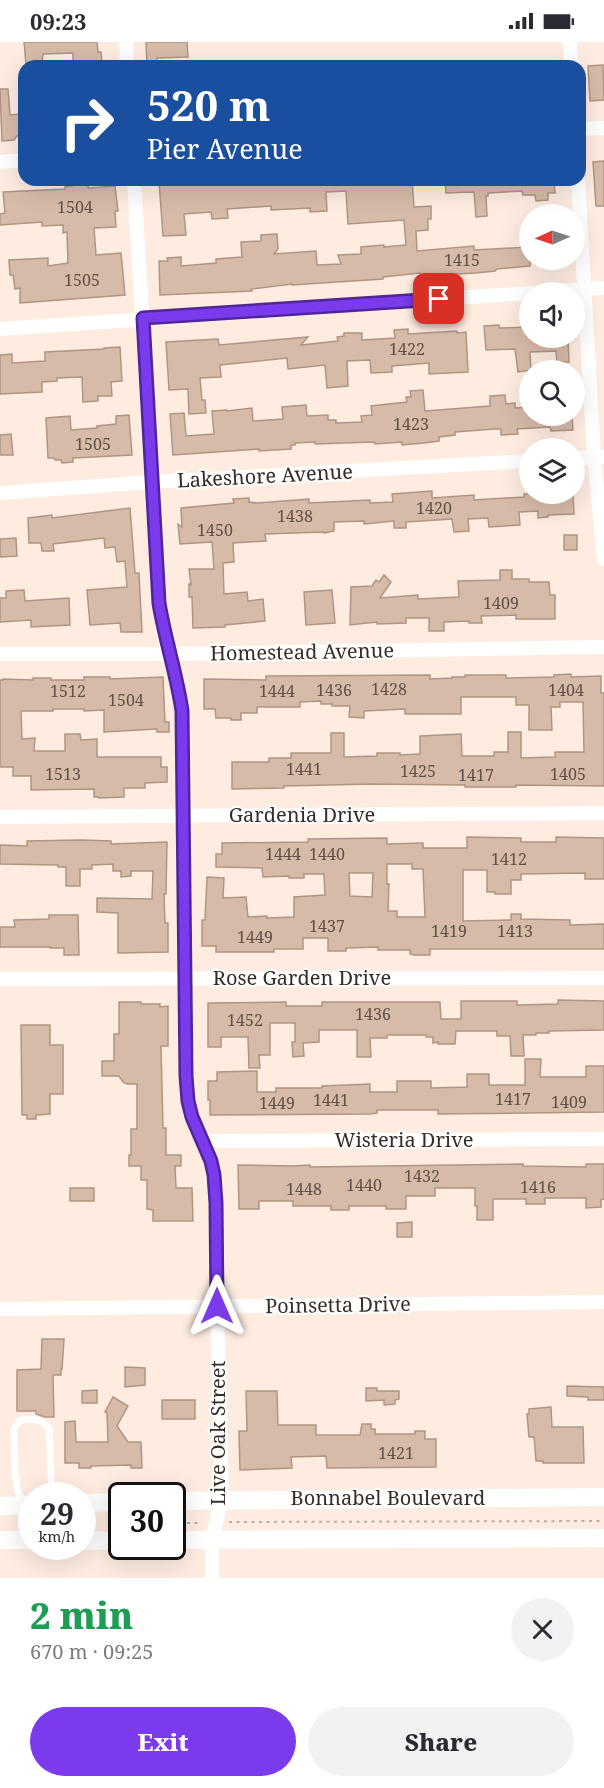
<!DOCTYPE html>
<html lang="en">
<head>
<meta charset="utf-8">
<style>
  :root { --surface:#fff; --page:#f2f2f3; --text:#2b2b33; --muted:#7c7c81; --accent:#7c3aed }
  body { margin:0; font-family:"Noto Serif",serif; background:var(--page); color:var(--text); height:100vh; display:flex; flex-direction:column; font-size:22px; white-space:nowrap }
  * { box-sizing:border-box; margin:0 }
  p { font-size:20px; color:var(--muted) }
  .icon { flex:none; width:33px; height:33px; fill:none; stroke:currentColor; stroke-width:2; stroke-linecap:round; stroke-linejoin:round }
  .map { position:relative; height:1536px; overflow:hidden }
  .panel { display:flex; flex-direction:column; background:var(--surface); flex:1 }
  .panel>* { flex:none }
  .top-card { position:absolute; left:18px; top:18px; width:568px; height:126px; border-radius:18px; box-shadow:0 6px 24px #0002; background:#1a4fa0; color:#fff; overflow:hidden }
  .needle { width:39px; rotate:267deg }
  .tools { position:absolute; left:519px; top:162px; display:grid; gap:12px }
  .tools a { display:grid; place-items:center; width:66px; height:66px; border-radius:50%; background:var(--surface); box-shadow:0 6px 24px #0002; font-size:30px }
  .speed { position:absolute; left:18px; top:1440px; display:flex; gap:12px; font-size:30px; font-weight:700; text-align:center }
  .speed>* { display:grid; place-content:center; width:78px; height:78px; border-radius:50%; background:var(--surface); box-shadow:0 6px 24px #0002; line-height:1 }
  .speed small { font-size:15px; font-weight:400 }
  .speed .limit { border:3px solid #111; border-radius:9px; background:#fff; color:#111 }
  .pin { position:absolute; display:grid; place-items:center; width:51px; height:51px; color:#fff; margin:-26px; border-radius:12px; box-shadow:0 3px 9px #0006 }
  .me { position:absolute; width:66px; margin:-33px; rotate:0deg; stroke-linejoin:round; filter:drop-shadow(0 0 4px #0008) }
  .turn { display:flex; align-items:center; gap:21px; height:126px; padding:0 30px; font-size:27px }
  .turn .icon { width:78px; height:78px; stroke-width:2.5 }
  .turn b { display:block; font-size:42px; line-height:51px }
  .round { display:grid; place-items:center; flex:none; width:63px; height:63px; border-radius:32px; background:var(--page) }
  .headline { display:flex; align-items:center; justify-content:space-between; height:102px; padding:0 30px }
  h1 { font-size:36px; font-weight:800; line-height:45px; color:#1e9e55 }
  .cta { display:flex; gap:12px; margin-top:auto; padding:12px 30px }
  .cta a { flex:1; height:69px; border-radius:36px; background:var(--accent); color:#fff; font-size:24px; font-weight:800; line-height:69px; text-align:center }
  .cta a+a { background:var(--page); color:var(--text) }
  .status { display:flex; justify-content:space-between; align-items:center; height:42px; padding:0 30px; background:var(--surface); direction:ltr }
  .status svg { height:16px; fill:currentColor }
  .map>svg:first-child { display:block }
  .building { fill:#d7bba9; stroke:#b09583; stroke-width:1.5; fill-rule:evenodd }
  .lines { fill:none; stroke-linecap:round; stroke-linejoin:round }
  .path { stroke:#baaba1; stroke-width:2; stroke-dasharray:3 4.5; stroke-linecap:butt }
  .service { stroke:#fff; stroke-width:7 }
  .minor { stroke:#fff; stroke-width:14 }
  .tertiary { stroke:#fff; stroke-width:18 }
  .route-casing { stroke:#51269a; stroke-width:15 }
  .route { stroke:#7c3aed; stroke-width:10 }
  .labels { text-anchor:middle; stroke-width:4.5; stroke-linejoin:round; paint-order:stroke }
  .number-label { font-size:16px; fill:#605047 }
  .street-label { font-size:20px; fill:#382d26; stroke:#fff }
</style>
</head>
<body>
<div class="status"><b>09:23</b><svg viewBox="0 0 49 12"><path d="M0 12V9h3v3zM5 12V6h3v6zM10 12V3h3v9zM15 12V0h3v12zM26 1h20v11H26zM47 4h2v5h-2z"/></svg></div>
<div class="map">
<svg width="604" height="1536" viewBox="0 0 604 1536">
  <rect width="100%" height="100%" fill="#feece1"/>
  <path class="building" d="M24,0h73l1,10h3l1,14h-29v-13l-30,1 -1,9 -16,1z
    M146,0h41l1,15 -31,1v7h-10z
    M603,23l1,35 -14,1 -2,-35z
    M0,47h8l2,26 11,-1 2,22h-6l-3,4 -12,1z
    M604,119v45h-8l-3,-44z
    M197,138h215l2,27 17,-1v13h-3v11l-12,1 1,20 57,-5v4l56,-3v19l-33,3 -2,2 -19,2 -55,3 -1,-3 -37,4v2l-91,6v-1l-41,5 1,2 -92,4 -1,-34h9l-1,-3 14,-1v9l35,-3v-4l26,-2 -1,-15 20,-1v-6l16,-1 1,15 -4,5 42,-3 1,14 24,-1 -3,-9 23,-1v-7l23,-2v2l22,-2 -2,-25 -56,4 -2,-33 -20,1 1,19 -17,1v-4l-39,2v-4l-44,3 1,9 -16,1 -1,-7 -27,2 2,21 -23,1 -4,-55z
    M445,138h109l1,13h-7v7l-12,1 -1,-6h-12l-1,-4 -34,2v3h-2l1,20 -11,1 -2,-25 -28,1z
    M88,141v5l27,-2 3,25h-3l1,16 -22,1 2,27 25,-2 4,42 -105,8v-15l-5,1 -2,-14h-3l-1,-15 39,-2v8l20,-3 -1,-31 -4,1v-8l-21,1v-4l-42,3v-11l5,-1 -2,-21 62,-3v-2l7,-1v-1z
    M499,283v3l31,-1v11h38l1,24h-12l-1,-11 -26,1 1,18 -13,2 -3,-23 -29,1 -2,-24z
    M408,287v5l49,-3v2l9,-1 2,40 -39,2v-11l-37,3v6l-21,1 -1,-13 -23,1 1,25 -21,2 -2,-23 -37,4 -1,-11 -67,7 1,12 -21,1 2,22h3l1,13 -17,1 -1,-25 -19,1 -3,-48 52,-3 1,6 89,-8 -7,8 37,-4 -1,-4 7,-1v-3h18v7l33,-2 -1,-8z
    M120,305l2,34 -11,1 1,14h-14v5l-15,1 -1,-25 -25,1v3l-15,1v10l-42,2v-39l12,-1v9l33,-2v-9l59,-3v-1z
    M423,348l2,21 65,-5v-10l15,-1 1,9 9,-1v5l15,-1v9h42l1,14 -22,1 -1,-4 -33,2 1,5 -17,1v-6h-7l-39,3v3l-16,2v4l-15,2 -22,2v-3l-27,2 -1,-2 -59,2v-2l-20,1v2h-4v4l-32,2v-2l-86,6 -3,-41 14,-1 2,23 28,-2 -2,-23 15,-1v1l25,-3 1,13 30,-2 -1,-12 24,-2 1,11 21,-1v5h8v3l26,-1 -1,-6 11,-1 -1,-9 36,-4 -1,-5h5l-1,-6z
    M129,373l3,40 -59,3v4l-11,1 -1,-3h-6l-1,-2h-6l-2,-40 24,-2 1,14 26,-2v-2l19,-2v-8z
    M11,392l2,21h-13v-20z
    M432,449v7l42,-3v5l50,-3v-3h49l1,20 -26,1v2l-10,1v-7l-19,1 1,13 -31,2 -1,-9 -20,1 1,12 -15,1 -2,-13 -46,3v6h-12v-7l-30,3v-3l-30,1v9l-10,2v-1l-59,2 1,7 -33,2 1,19 -11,1 1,31 23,-2 1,9 15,-2 2,22 -40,4v2l-32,1 -1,-31h-3v-13l2,1 -2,-16h25l-2,-27 -32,2 -2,-20 4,3 -1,-19 53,-5 -1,-4 16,-1v4l8,1 52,-4v4l61,-3v3l23,-1 -1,-8z
    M130,466l5,65h4l3,59h-21l-1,-9 -30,2 -3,-35 40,-3 -2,-26 -8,1 -2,-15 -10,1 -1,-10 -51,6 1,7h-12l-1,-8h-12l-1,-25 24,-3v3z
    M564,493h13v15h-13z
    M16,496l1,18 -17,1v-18z
    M500,528h12v9h17v3h20l1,13h5v24h-39v-4l-35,1 1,7h-13v-2l-25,1v9h-15v-13h-23v5l-29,1v-2l-27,3 1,-38 21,-1 4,-6 3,2 5,-7 7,7 -11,16 38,-3v4l41,-2 -1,-16 42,-1z
    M24,548l1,11 44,-3 1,27 -39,2v-7l-31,2v-24h6v-7z
    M332,548l3,33 -29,2 -2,-33z
    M571,632v3l30,-1v17h3v93l-88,-1v2h-51v-2l-93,-1 -88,2v2l-52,1v-27h37v-4h22v-5h40v-20h13v24l33,-1v-3h23v2l20,-1v-18l41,-2 1,22h32v-4h14v-20h13v26l34,-1v-5h29l-1,-50h-23v5h-9l1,23h-23v-25h-13v-8h-55v17h-56v-5l-41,2v7l-15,-1 1,-11h-18v-2h-11v-3l-21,1v5h-43v6h-16v7h-10v-2h-15l-1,-9h-11v-30l62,1v-4l164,-1v4l22,-1v-1h13v-2h41v3l48,-1v-2z
    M84,635h26v2l53,-2 2,45h4v10h-12v-3l-53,3v-22l-20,1v-2h-31v2h-32l1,28 13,-1 -1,13h31v-17h15l1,6 16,-1v18h64v10h6v15l-22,1v5h-21v9l-25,1v-1h-5v-8l-63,1v-14h-18v-9h-13v-87h3v-1l30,1v-2h18v2h33z
    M467,795l54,1v4h35v-5l48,1v41h-19v-6l-64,1v6h-10v14h-16v-2h-8v-22h-24v51l48,-1v-6h10v5l49,1v5l34,-1v25h-174v6h-16l-4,-1v-4h-32v-3l-32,1v3h-18v-13h-25v11h-29v3h-58v-6h-14v-26h3l2,-43 17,1 -1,20 23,-1 2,20 19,-1v2l27,-1v-20l31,-2 -1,-21h-20v4h-15v-2l-26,1 -1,-9 -46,-1v-13h6v-11l86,-1v-3l79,-1v6l36,-1v5h44zM387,822h25v5h11l2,48h-28v-6h-9l1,-27h-2zM349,831h24l-1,24 -22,-1z
    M82,798l29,1v3l56,-2 -1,52h-2l1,29h3v29l-50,1v-40l-21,-1v-14l55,1 1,-28h-22v5l-10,1v-6h-8v-7l-21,1v4h-12v17h-14v-19h-8v-2l-58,-1v-19l27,1v-5z
    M49,873h29l1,40h-15v-7h-14v-1h-50v-20h15l-1,-7 35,-1z
    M558,958l46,1v29l-55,1v2h-13v2h-13l1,21h-13l-1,-20h-13v-5h-41l-1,13h-17v-2l-5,1v-6h-7v-2h-39v3h-17l1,19h-14v-27h-38v12l-16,1 1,13 -11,1 -1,-15h3v-19h-25v32h-11l1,13h-11l-1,-31h-27v10h-13v-44l78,-1v4h36v-4h118l1,17h20v-18h56v4l41,-1z
    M119,960h22v2h19v3l8,-1v40h-7l2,82h3v27h15v11h-6l1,22h16l1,33h-40v-11l-6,-1v-29h-6v-14h-12v-11h2v-26h6v-45h-10l-4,-2 -4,-6h-17v-15h12v-27h5z
    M21,983h29v20h13v49h-13v20l-14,1v4h-9v-4h-5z
    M525,1017h16l-1,18h46v-11h18v46l-166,2v-4h-61v3l-7,1 -160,1v-15h-2v-19h9v-9l40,-1v21h19v-4h46v-2l48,-2v8h27v-11h34v7l36,-1v-13h22v11h36z
    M523,1122v2l63,1v-3h18v35l-3,1v7l-15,1v-10h-41v6h-19v-5h-33v21h-16v-14h-2v-18h-40v8h-29v13h-20v-3h-37v4h-18v-4h-38v-5h-34v8h-20l-1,-44 55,1 17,-1v2z
    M70,1146h24v13h-24z
    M412,1180v15h-15v-14z
    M42,1297h22l-2,30h-1v6h-8l1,42h-9l-9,-3v-3h-19v-41l24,-1z
    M125,1325l20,1v17l-20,2z
    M567,1344l37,1v13h-16v-3l-21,-1z
    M366,1346h11v3h22v8l-4,1v4l-11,1v-5l-18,1z
    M97,1348v13h-15v-12z
    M246,1349h31l1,34h38v10h44l2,-11h9v5h4v5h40v-3h10v8h11v28l-109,1 -1,-12 -35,1 1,11 -52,2 -1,-39h8z
    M113,1355l15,9 -11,20 11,16h13l1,26h-11v-3l-40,1v2h-12v-5h-14v-41l10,-1 1,21h32l-1,-29 -2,-1z
    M162,1358h33v19h-33z
    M551,1365l1,20h31l1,36h-41v-2h-7l-2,-24h-5l-2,-23h2v-5z"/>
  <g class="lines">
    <path class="path" d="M229,1480l375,-1
      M172,1481h30"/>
    <path class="service" d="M25,1498v-35l-7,-13 -3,-19 -1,-44 5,-8c11,-3 23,-2 30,7l3,68"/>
    <path class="minor" d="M126,0l1,24
      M570,0l1,24
      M580,87l24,-1
      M0,120l24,-2
      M134,138l25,423 5,33 14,49 4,26 4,364 2,26 4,16 19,44 5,42 1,103 5,193 -10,41v38
      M578,138l16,277 10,102
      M539,250l65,-4
      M0,287l530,-36
      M574,416l30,-1
      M0,451l152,-11 378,-21
      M0,612h170l434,-7
      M0,775l604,-4
      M0,937l604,-1
      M204,1101l8,-2 392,-2
      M0,1267l604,-7"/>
    <path class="tertiary" d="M172,1459l432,-4
      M82,1461l40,-1
      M0,1464l32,-1
      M0,1498h32
      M172,1498l432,-2
      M82,1499l40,-1"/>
  </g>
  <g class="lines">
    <g class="route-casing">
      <path id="route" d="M217,1264l-1,-103 -2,-28 -3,-14 -19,-44 -4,-16 -2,-25 -4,-365c-5,-36 -17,-71 -23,-108l-16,-285 296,-19"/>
    </g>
    <use href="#route" class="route"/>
  </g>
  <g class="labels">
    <g class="number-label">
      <text x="75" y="171">1504</text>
      <text x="462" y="224">1415</text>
      <text x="82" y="244">1505</text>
      <text x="407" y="313">1422</text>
      <text x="411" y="388">1423</text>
      <text x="93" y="408">1505</text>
      <text x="434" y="472">1420</text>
      <text x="295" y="480">1438</text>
      <text x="215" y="494">1450</text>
      <text x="501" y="567">1409</text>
      <text x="389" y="653">1428</text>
      <text x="334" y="654">1436</text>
      <text x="566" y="654">1404</text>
      <text x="68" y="655">1512</text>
      <text x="277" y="655">1444</text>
      <text x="126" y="664">1504</text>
      <text x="304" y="733">1441</text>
      <text x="418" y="735">1425</text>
      <text x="63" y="738">1513</text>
      <text x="568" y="738">1405</text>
      <text x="476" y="739">1417</text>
      <text x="283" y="818">1444</text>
      <text x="327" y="818">1440</text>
      <text x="509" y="823">1412</text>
      <text x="327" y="890">1437</text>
      <text x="449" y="895">1419</text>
      <text x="515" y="895">1413</text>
      <text x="255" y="901">1449</text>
      <text x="373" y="978">1436</text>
      <text x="245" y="984">1452</text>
      <text x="513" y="1063">1417</text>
      <text x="331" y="1064">1441</text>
      <text x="569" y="1066">1409</text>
      <text x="277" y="1067">1449</text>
      <text x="422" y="1140">1432</text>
      <text x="364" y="1149">1440</text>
      <text x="538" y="1151">1416</text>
      <text x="304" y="1153">1448</text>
      <text x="396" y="1417">1421</text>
    </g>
    <g class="street-label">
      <text transform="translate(265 434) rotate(-3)" y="7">Lakeshore Avenue</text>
      <text transform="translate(302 610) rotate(-1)" y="7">Homestead Avenue</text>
      <text x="302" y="780">Gardenia Drive</text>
      <text x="302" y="943">Rose Garden Drive</text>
      <text x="404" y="1105">Wisteria Drive</text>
      <text transform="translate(338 1263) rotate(-1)" y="7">Poinsetta Drive</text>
      <text transform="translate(218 1391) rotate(-90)" y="7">Live Oak Street</text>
      <text x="388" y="1463">Bonnabel Boulevard</text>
    </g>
  </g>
</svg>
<div class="tools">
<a><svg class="needle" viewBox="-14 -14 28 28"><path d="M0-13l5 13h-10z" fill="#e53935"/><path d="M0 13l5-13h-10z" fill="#7c7c81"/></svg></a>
<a><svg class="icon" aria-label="sound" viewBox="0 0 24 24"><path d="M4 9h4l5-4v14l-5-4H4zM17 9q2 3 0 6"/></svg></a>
<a><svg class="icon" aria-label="search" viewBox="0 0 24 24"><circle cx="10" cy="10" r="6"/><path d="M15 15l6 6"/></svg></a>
<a><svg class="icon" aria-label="layers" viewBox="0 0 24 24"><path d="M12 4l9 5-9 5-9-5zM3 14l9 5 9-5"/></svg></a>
</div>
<div class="speed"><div>29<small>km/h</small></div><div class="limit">30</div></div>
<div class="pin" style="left:439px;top:257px;background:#d93025"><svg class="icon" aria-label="arrive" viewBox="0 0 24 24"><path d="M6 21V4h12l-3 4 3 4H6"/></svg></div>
<svg class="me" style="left:217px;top:1264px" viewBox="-20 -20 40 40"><path d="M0-17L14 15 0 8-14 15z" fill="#7c3aed" stroke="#fff" stroke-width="4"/></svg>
<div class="top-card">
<div class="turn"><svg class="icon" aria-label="right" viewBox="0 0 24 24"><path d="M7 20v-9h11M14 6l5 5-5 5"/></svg><div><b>520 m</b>Pier Avenue</div></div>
</div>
</div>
<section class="panel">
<div class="headline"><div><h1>2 min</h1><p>670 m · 09:25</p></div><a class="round"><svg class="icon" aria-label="close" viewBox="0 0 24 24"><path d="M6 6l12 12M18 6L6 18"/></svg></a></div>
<div class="cta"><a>Exit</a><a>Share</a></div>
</section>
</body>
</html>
